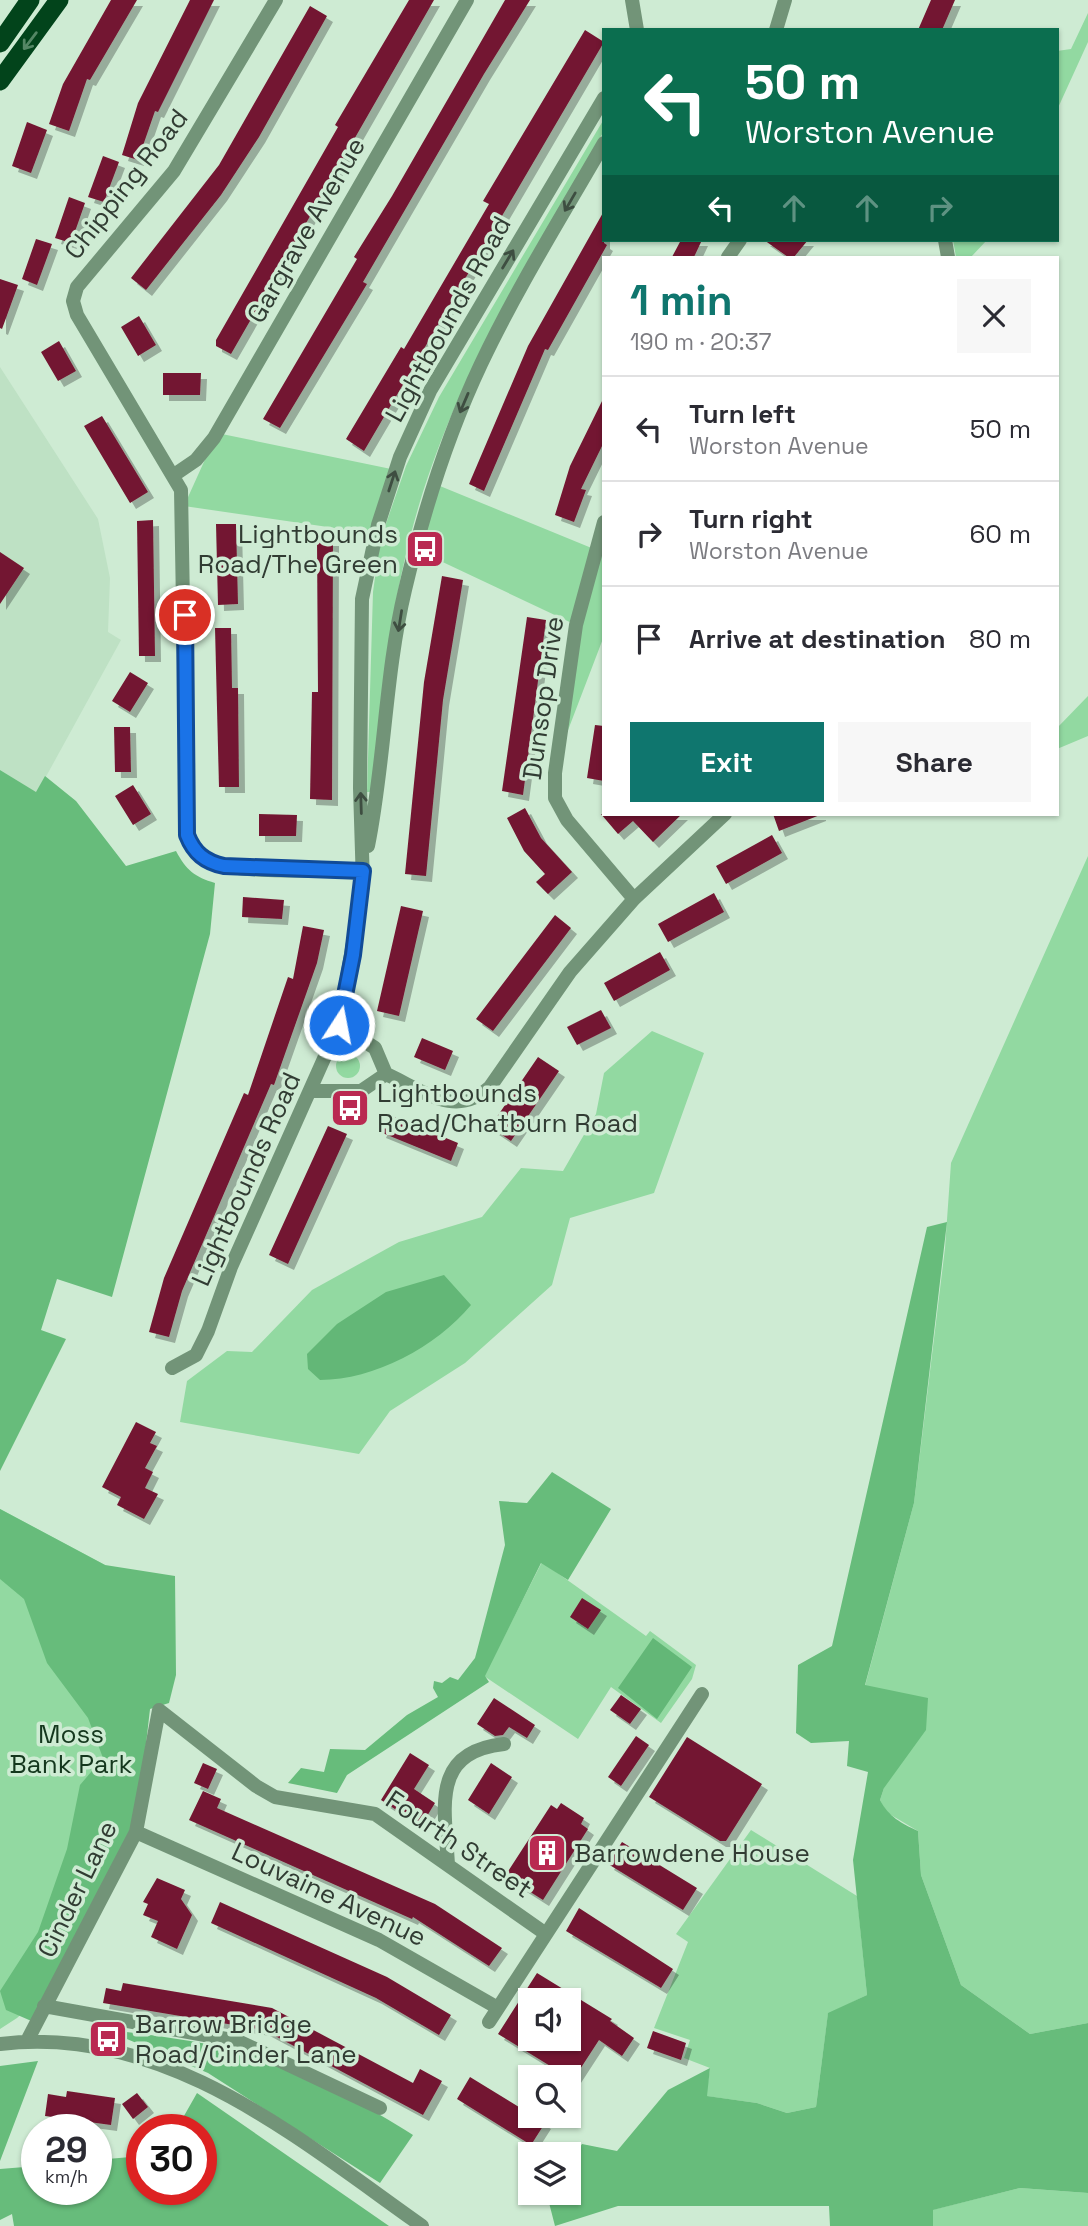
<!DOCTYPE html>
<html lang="en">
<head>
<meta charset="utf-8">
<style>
  :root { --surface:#fff; --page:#f7f7f7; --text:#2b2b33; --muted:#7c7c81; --line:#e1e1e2; --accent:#0f766e }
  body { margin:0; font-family:"Space Grotesk",sans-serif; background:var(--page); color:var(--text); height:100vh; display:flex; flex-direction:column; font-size:26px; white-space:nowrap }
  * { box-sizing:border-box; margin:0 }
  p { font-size:23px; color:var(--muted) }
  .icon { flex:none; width:38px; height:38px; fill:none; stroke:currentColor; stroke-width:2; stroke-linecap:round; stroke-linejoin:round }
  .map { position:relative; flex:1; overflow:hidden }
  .sheet { position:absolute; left:602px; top:256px; width:457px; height:560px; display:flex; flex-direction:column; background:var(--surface); border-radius:0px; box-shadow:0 2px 5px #0004 }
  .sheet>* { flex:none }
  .top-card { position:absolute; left:602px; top:28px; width:457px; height:214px; border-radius:0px; box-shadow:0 2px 5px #0004; background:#0b6e4f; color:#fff; overflow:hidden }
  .fabs { position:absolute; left:518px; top:1988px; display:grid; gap:14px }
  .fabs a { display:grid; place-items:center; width:63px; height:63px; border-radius:0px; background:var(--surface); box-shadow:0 2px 5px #0004; font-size:35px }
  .speed { position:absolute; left:21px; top:2114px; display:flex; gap:14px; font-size:35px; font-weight:700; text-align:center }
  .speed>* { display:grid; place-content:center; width:91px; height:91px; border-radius:50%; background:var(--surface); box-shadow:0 2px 5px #0004; line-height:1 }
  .speed small { font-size:18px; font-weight:400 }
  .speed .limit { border:10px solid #d22; background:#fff; color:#111 }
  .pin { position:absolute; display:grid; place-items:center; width:60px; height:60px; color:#fff; margin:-30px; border:4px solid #fff; border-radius:50%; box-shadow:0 2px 7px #0007 }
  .me { position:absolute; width:77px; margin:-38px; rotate:11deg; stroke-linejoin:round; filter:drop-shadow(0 0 5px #0008) }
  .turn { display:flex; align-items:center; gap:24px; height:147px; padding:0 28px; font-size:32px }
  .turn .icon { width:91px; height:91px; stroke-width:2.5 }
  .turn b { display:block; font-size:49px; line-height:60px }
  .lanes { display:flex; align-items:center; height:66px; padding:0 28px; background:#0003; justify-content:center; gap:35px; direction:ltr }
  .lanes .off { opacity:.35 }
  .round { display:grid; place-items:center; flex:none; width:74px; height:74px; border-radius:0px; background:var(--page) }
  .head { display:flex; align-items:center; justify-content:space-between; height:119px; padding:0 28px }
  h1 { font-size:42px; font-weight:700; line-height:52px; color:var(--accent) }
  .action { display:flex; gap:14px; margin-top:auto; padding:14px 28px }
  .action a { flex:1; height:80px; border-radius:0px; background:var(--accent); color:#fff; font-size:28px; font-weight:700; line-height:80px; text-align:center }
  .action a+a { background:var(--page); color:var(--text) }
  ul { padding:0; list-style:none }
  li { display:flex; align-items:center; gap:21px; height:105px; padding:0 28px; border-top:2px solid var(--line) }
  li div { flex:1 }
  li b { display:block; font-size:26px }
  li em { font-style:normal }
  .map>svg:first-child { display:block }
  .built { fill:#bee1c4 }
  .green { fill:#92d9a1 }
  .forest { fill:#67bc7b }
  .water { fill:#63b777 }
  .building { fill:#731730; fill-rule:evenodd; filter:url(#shadow) }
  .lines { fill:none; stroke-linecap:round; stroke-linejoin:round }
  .minor { stroke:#729478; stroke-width:14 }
  .trunk { stroke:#02441b; stroke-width:19 }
  .oneway { stroke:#548765 }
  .oneway2 { stroke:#3e4e41 }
  .route-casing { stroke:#114b97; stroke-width:18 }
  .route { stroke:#1a73e8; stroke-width:12 }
  .labels { text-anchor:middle; stroke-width:7; stroke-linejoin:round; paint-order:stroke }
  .street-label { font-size:26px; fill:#313c33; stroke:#ceebd3 }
  .poi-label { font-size:26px; fill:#313c33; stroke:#ceebd3; text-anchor:start }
  .park-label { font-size:26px; fill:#14371d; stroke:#ceebd3 }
</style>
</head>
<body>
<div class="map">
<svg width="1088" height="2226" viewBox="0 0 1088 2226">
  <defs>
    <filter id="shadow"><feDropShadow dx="6" dy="6" stdDeviation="0" flood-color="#0004"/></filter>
  </defs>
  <rect width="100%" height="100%" fill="#ceebd3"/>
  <path class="built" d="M0,367l98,152 12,59 -2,54 13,8 -84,153 -37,-23z"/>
  <path class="green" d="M1088,13v29l-31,68v-59l14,-2z
    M604,119v12c-70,121 -145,240 -185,374 -28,94 -38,190 -47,287h-5l6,-200 7,-51 26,-75 33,-69z
    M953,240h34l-16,17h-15z
    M217,433l179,37 -20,64 -192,-28z
    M435,484l159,65 10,-20v107l-47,123 19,-134 -161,-76z
    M1088,696v40l-31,13v-21z
    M1088,856v1167l-58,11 -69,-49 -40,-110 -3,-44 -32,-19 -6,-12 4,-12 -19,-102 49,-183 31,-255 6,-85z
    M652,1031l52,22 -50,140 -84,25 -18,67 -87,78 -75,48 -31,43 -179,-32 7,-41 40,-30 25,1 60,-62 87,-48 83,-25 39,-49 42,3 33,-57 8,-41z
    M336 1066a12 12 0 1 1 24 0a12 12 0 1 1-24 0Z
    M0,1509l105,56 45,144 -117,294 -16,15 -17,11z
    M542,1562l104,74 4,-5 46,34 -4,14 -31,44 -50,-36 -33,52 -94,-63z
    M751,1830l106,66 10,99 -39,19 -12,93 -29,6 -30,-10 -51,-7 4,-28 -26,-10 6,-18 -36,-12 34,-86 -12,-8z
    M1020,2188l68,5v33h-155l-1,-16z"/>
  <path class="forest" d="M0,770l36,22 9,-16 31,25 50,65 50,-15c10,19 19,26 39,32l-5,51 -98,363 -55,-18 -16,51 25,9 -66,132z
    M947,1222l-33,281 -49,182 63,13 -2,32 -42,58 -4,12c9,17 21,23 38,31l3,44 40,110 69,49 58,-11v170l-68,-5 -87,22v16h-103l-1,-20h-211l-63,20 -8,-31 22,-2v-30l13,-19 35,7 51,-61 42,-22 -3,28 50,7 30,10 29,-6 12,-94 39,-18 -14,-135 15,-88 -21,-6 2,-25 -38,2 -15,-10 2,-68 34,-19 95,-419z
    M552,1472l59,37 -43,71 -27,-17 -56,113 4,6 -142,93 -10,18 -49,-10 13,-15 23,4 6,-23 35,1 42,-35 31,-18 -5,-9 1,-7 8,2 8,-6 8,3 17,-22 30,-113 -6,-44 28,2z
    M0,1509l105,56 70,11 1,99 -7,28 -19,6 -14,123 -100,191 -30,-13 -6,-19 38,-59 29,-83 13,-64 23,-27 -15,-40 -41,-55 -23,-64 -24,-20z
    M103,2029c55,7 110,13 163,30 44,16 107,50 147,76l-33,48 -172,-110z
    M38,2061l-38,100v-95z
    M197,2093l192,133h-375l-2,-12 -12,6v-51l37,-3v23h59v-29l46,-4v33h59v-59h-25z"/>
  <path class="water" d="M444,1275l27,30c-35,42 -97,75 -151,75l-12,-11 -1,-15 30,-30 49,-32z
    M653,1638l39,29 -35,52 -39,-31z"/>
  <path class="building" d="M111,0h26l-47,80 -3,-1 -18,52 -20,-7 14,-40z
    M190,0h24l-56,112 -3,-1 -17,49 -16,-5 16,-52z
    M409,0h25l-203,354 -15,-8v-6l122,-213 -3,-2z
    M505,0h25l-46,74 -121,208 4,2 -87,144 -17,-9 94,-160 -3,-2 38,-61z
    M931,0h24l-13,30h-24z
    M310,6l17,10 -68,121 -38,58 -75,95 -15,-12 88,-113z
    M585,30l19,12 -240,409 -18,-12 55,-92 3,2 85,-145 -6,-3z
    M27,122l20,8 -16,43 -19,-7z
    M103,156l16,6 -15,40 -16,-5z
    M69,197l16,6 -14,40 -16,-5z
    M604,211v32l3,2 -59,105 -3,-1 -61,142 -15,-7 59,-138z
    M36,239l16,5 -15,41 -15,-6z
    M681,240h21l-8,17h-22z
    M764,240h44l-14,17h-6z
    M0,279l18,6 -16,44 -2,-1z
    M139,316l17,29 -18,11 -17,-29z
    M59,341l17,30 -18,10 -17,-29z
    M163,373h38l-1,22h-37z
    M604,397v45l-23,47 5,1 -12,32 -19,-7 15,-49z
    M102,416l46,76 -18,11 -46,-77z
    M153,520l2,136h-16l-2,-135z
    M216,524h20l2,80 -20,1z
    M317,540h16l-1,260 -22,-1 2,-107h6z
    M0,552l24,16 -24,36z
    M442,576l21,4 -20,120 -17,176 -21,-2 19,-192z
    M527,617l19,3 -23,175 -21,-4z
    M215,628h16l1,60h6l1,99h-20z
    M130,672l18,11 -18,29 -18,-11z
    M595,725l9,1v55l-17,-3z
    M114,727h16l1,45h-16z
    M133,785l18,29 -18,11 -18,-29z
    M525,808l16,30 31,34 -24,22 -12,-12 9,-8 -21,-23 -17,-33z
    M259,814l38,1 -1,21h-37z
    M601,814h81l-29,28 -20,-21 -15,13z
    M773,814h47v1l-41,16z
    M772,835l10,18 -56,31 -10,-18z
    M714,893l10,19 -56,30 -10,-18z
    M243,897l41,3 -2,19 -40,-2z
    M401,906l22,5 -24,105 -22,-5z
    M555,915l16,13 -78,103 -17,-12z
    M303,926l21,4 -7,33 -43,122 -3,-1 -89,207 -13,46 -20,-5 15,-54 80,-185 4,2 40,-118 5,2z
    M660,952l10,18 -56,31 -10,-18z
    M601,1010l10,18 -34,17 -10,-18z
    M422,1038l31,13 -8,19 -31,-13z
    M538,1057l21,14 -48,70 -21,-14z
    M388,1114l70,29 -7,18 -71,-29z
    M328,1126l19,8 -59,130 -19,-9z
    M136,1422l20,10 -6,11 7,3 -12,22 8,4 -8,16 13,6 -14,25 -27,-14 4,-8 -19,-10z
    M582,1598l19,12 -13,19 -18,-12z
    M621,1695l20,14 -11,15 -20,-14z
    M494,1698l41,27 -8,13 -18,-11 -6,8 -8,1 -18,-12z
    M636,1736l13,9 -28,41 -13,-9z
    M687,1737l75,47 -36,57h-6l-71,-44z
    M410,1753l19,12 -15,24 21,14 -14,23 -40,-26z
    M203,1763l14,6 -9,20 -14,-6z
    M491,1763l21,14 -23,37 -21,-14z
    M203,1791l18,8 -4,9 218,96 67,44 -13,18 -76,-49 -1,2 -223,-99z
    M561,1803l23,15 -3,6 7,5 -45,71 -38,-24 46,-71 6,4z
    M622,1842l75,46 -14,22 -75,-46z
    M157,1878l28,12 -4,9 11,16 -15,34 -26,-12 7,-16 -15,-6 5,-11 -5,-2z
    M220,1902l167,75 64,38 -12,20 -63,-37 -165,-75z
    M579,1908l94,61 -12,19 -95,-57z
    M537,1973l75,46 -2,2 24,17 -12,18 -23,-16 -26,40 -75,-46zM530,2000h39v39h-39z
    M123,1983l149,25 141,75 7,-14 22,12 -19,34 -159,-85 -161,-27 3,-15 15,3z
    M653,2031l33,12 -5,17 -34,-12z
    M470,2077l75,46 -14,22 -74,-46z
    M67,2091l48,7 -4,27 -66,-9 3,-22 18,3z
    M137,2093l11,14 -15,12 -11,-15z"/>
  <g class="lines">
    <path class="minor" d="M276,0l-102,171 -97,116 -4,14 4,14 104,175 6,345c5,13 11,22 24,28 24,10 120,7 152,8
      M632,0l5,30
      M776,30l9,-30
      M945,240l3,17
      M728,257l12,-17
      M174,475l22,-15 18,-22 253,-438
      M604,522l-28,103 -21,148v25l12,22 67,79
      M368,846c17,-85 17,-172 37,-256 18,-77 42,-154 76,-226 36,-76 81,-148 123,-221
      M339,1025l36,23 11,26c36,16 70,45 104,13l80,-115 64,-73 91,-85
      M311,1091h50l25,-17
      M172,1368l24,-13 12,-24 23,-64 108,-242 24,-141 -3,-96 2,-189 16,-74 22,-68 30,-66 174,-293
      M136,1832l243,108 119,68
      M448,1865c-3,-57 -18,-113 56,-121
      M44,2006l194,35 142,67
      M489,2022l213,-328
      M27,2041l109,-209 23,-122 97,76 19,11 100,17 171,120
      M0,2044c164,-20 296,93 422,182"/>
    <path class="trunk" d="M0,43l30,-43
      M0,81l59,-81"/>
  </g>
  <defs><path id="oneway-shaft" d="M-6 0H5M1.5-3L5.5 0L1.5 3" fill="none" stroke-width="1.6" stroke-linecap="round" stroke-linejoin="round" transform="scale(1.75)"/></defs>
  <use class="oneway" href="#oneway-shaft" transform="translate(30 41) rotate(127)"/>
  <g class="oneway2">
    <use href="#oneway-shaft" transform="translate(570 202) rotate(120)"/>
    <use href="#oneway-shaft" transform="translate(508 259) rotate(-59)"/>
    <use href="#oneway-shaft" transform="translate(464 403) rotate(113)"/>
    <use href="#oneway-shaft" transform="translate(392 481) rotate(-72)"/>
    <use href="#oneway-shaft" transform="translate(400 621) rotate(99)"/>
    <use href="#oneway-shaft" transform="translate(361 803) rotate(-92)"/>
  </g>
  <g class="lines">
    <g class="route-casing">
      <path id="route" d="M185,615l2,220c7,18 18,27 37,31l139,5 -10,84 -14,70"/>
    </g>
    <use href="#route" class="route"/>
  </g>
  <defs>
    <g id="bus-square" transform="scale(2.0125)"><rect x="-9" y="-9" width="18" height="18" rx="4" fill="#b92951" stroke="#ceebd3"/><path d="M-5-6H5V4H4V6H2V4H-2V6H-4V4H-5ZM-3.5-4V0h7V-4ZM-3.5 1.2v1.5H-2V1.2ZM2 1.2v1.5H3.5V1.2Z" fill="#fff"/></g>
    <g id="building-square" transform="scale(2.0125)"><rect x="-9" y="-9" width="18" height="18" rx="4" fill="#b92951" stroke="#ceebd3"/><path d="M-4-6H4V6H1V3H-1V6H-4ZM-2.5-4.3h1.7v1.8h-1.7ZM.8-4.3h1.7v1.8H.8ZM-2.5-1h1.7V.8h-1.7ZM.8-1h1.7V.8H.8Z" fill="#fff"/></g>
  </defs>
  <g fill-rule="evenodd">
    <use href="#bus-square" x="425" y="549"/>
    <use href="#bus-square" x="350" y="1108"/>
    <use href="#building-square" x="547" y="1853"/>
    <use href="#bus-square" x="108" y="2039"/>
  </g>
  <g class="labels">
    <g class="street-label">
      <text transform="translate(126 184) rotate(-52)" y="9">Chipping Road</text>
      <text transform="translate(306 230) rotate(-60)" y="9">Gargrave Avenue</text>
      <text transform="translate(448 319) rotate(-61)" y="9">Lightbounds Road</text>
      <text transform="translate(543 698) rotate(-82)" y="9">Dunsop Drive</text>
      <text transform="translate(246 1179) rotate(-66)" y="9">Lightbounds Road</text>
      <text transform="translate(459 1844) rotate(34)" y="9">Fourth Street</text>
      <text transform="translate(77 1889) rotate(-64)" y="9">Cinder Lane</text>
      <text transform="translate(329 1894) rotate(25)" y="9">Louvaine Avenue</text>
    </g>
    <g class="poi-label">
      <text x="398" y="543" text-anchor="end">Lightbounds<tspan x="398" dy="30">Road/The Green</tspan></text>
      <text x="377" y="1102">Lightbounds<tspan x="377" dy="30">Road/Chatburn Road</tspan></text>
      <text x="574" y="1862">Barrowdene House</text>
      <text x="135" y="2033">Barrow Bridge<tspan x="135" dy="30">Road/Cinder Lane</tspan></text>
    </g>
    <g class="park-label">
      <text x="71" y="1743">Moss<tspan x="71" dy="30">Bank Park</tspan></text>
    </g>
  </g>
</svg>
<div class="fabs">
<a><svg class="icon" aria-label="sound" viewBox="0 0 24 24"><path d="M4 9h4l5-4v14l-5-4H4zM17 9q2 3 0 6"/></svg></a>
<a><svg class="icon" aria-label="search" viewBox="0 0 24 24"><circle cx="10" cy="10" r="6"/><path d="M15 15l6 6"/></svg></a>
<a><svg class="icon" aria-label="layers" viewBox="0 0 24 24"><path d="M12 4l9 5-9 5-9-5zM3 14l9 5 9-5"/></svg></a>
</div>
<div class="speed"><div>29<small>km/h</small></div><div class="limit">30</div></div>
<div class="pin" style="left:185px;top:615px;background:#d93025"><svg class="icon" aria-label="arrive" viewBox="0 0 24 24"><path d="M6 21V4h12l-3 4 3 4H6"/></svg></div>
<svg class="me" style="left:339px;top:1025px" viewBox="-20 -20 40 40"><circle r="17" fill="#1a73e8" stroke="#fff" stroke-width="3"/><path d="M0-11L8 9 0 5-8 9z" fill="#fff"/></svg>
<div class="top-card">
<div class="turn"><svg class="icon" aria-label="left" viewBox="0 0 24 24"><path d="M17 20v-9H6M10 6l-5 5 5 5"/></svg><div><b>50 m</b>Worston Avenue</div></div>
<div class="lanes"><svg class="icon" aria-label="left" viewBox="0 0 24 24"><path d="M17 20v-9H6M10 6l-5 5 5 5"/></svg><svg class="icon off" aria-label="ahead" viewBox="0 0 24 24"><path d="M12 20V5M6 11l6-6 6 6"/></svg><svg class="icon off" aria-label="ahead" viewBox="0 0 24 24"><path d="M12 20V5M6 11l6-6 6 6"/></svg><svg class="icon off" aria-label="right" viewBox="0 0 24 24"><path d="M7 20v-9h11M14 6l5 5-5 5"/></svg></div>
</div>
<section class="sheet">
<div class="head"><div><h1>1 min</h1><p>190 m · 20:37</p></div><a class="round"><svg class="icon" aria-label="close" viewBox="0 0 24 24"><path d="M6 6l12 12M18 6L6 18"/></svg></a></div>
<ul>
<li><svg class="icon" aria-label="left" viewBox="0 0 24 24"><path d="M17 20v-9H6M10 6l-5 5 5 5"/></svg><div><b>Turn left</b><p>Worston Avenue</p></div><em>50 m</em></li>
<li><svg class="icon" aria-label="right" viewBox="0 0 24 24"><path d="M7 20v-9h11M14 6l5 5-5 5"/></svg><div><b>Turn right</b><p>Worston Avenue</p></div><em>60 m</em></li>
<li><svg class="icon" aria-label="arrive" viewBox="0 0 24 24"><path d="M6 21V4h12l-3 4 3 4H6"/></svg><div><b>Arrive at destination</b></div><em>80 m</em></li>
</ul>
<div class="action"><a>Exit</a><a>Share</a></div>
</section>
</div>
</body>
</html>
